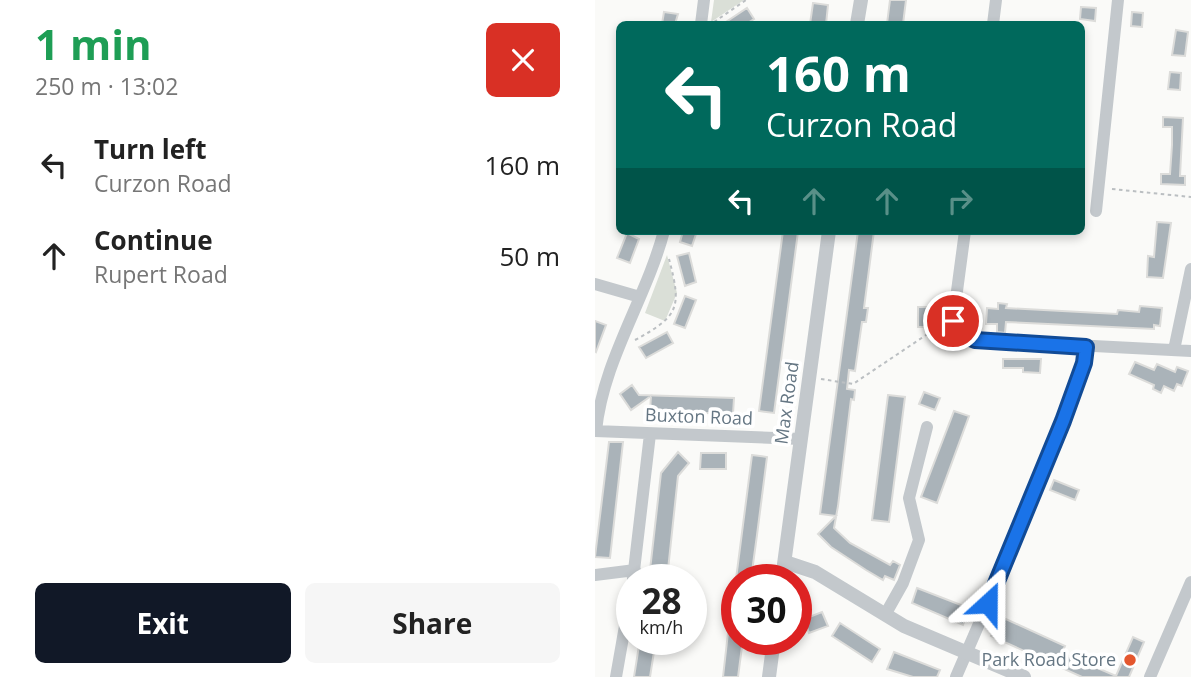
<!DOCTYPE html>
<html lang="en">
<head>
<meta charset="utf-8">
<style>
  :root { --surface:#fff; --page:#f6f6f6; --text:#222; --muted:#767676; --accent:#111827 }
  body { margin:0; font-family:"Open Sans",sans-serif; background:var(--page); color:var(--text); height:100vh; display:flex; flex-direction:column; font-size:26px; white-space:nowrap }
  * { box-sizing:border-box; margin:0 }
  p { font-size:23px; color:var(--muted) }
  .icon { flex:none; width:38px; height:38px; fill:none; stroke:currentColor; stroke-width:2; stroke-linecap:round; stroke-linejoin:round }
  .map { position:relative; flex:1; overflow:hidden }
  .panel { display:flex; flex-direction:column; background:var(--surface); width:595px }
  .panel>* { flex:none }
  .top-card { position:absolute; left:21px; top:21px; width:469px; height:214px; border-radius:10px; box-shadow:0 4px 10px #0003; background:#00695c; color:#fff; overflow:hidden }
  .speed { position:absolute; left:21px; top:564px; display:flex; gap:14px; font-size:35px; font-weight:700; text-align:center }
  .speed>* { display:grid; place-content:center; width:91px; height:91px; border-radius:50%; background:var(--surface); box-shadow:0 4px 10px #0003; line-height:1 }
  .speed small { font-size:18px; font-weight:400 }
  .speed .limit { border:10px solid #d22; background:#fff; color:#111 }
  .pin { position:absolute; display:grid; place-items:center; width:60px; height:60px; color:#fff; margin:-30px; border:4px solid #fff; border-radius:50%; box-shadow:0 2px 7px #0007 }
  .me { position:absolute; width:77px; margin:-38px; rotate:24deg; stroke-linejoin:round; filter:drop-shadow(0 0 5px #0008) }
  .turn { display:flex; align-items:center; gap:24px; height:147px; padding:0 35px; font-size:32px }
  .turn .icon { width:91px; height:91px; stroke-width:2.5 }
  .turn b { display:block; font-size:49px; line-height:60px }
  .lanes { display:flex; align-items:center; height:66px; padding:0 35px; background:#0003; justify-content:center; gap:35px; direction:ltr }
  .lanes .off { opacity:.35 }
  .round { display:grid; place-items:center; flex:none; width:74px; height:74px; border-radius:10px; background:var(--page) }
  .headline { display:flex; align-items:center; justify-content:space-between; height:119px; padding:0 35px }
  h1 { font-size:42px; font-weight:700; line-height:52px; color:#1e9e55 }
  .button { display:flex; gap:14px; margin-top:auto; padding:14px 35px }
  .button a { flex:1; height:80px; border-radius:10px; background:var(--accent); color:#fff; font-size:28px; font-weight:700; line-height:80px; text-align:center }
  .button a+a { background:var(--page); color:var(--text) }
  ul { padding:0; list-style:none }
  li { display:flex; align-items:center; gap:21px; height:91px; padding:0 35px }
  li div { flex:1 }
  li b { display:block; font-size:26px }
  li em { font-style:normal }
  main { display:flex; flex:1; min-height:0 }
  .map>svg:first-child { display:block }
  .green { fill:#dadfd7 }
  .building { fill:#aab3b9; stroke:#dcdcda; stroke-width:2 }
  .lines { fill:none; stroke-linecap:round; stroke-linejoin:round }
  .path { stroke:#bbbfc2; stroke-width:2; stroke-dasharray:3.5 3.5; stroke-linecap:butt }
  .minor { stroke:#c3c8cc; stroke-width:12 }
  .tertiary { stroke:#c3c8cc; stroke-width:14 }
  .route-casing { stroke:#114b97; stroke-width:18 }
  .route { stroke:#1a73e8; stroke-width:12 }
  .poi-dot { fill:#e4572e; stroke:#fff; stroke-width:2.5 }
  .labels { text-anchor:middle; stroke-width:7; stroke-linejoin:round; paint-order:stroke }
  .street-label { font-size:18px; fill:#657683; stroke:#fff }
  .poi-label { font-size:18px; fill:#657683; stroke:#fff; text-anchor:end }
</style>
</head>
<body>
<main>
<section class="panel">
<div class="headline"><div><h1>1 min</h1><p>250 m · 13:02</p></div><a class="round" style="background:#d93025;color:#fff"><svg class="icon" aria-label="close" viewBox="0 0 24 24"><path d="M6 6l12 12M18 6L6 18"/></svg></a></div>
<ul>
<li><svg class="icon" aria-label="left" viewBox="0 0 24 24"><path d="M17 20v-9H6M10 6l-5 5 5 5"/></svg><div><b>Turn left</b><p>Curzon Road</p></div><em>160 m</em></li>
<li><svg class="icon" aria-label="ahead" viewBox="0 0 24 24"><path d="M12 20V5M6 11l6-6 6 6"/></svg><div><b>Continue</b><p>Rupert Road</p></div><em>50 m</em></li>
</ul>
<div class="button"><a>Exit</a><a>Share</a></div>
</section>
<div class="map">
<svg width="596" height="677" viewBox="0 0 596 677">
  <rect width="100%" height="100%" fill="#fafaf8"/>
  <path class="green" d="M119,0h30l-33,22z
    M72,255l10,38 -12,28 -20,-8z"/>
  <path class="building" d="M295,0h16l-3,24h-16z
    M218,3l15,2 -2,19h-16z
    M486,7l15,1 -1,13 -15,-2z
    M152,8l7,11 -8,5h-23z
    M69,12l14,2 -3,10h-13z
    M537,12l11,1 -1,14 -11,-1z
    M581,30l12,2 -3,24 -13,-1z
    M575,72l11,1 -1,17 -12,-1z
    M568,117l20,1 -3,58h5v9l-24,-1v-10h9l2,-29v-18h-9z
    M562,222l14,1 -8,55 -16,-1 1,-21 6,1z
    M88,231h14l-5,15 -12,-4z
    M188,231l15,1 -24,181 -15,-2z
    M263,231h16l-10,77h4l-2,14h-4l-7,49 -6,-1 -2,19 8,1 -1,10 -3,-1 -13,107 -4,22 16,15 40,22 3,-4 7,4 -6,15 -9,-4 -2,4 -17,-10 -35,-23 -13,-13 18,-18 -16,-2z
    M32,233l12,6 -9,24 -13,-5z
    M94,253l7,29 -11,4 -8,-30z
    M90,296l11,4 -11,28 -11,-4z
    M403,303l9,1 -1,4 111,6 1,-4 21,2 1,-6 22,2 -2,18 -6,-1v4l-148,-7 -1,11 -8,-1v-8h-11l1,-16 11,1z
    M323,307h15l1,20h-16z
    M0,321l11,4 -10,27 -1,-1z
    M72,332l6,11 -27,15 -7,-11z
    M408,359h38l-1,14 -17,-1v-4h-20z
    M540,362l19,8 3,-6 18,8 2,-5 11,4 -6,15 -5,-2 -3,7 -10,-5 -3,7 -8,-4 1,-4 -25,-11z
    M37,385l7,10 95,3 -1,16 -83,-3 1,-15 -20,14 -11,-16z
    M329,392l16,6 -5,12 -16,-6z
    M293,395l17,2 -16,125 -17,-2z
    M359,411l15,5 -32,87 -16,-6z
    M14,442h14l-13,116 -15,-1z
    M83,452l11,11 -11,13 -11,103h-18l12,-106z
    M106,453h25v16h-26z
    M157,455l15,2 -10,78 -6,44h-15z
    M459,480l25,10 -4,10 -25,-10z
    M322,588l57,22 -5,10 -4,-1 -2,6 -51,-22z
    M227,612l6,14 -19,7 -5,-14z
    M135,615h7v24h6l-5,38h-15z
    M402,615l68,31 -3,7 54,23 17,-39 11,5 -15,35h-47l-91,-41z
    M245,623l40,26 -8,13 -40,-26z
    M45,639h16l-6,38h-16z
    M299,652l46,18 -3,7h-24l-26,-8z"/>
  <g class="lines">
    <path class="path" d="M119,22l32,-22
      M517,189l79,8
      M40,340c44,-24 47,-32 34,-81
      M226,379l32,5 88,-59"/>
    <path class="minor" d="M106,24l3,-24
      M398,24l3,-24
      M501,211l22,-211
      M370,231l-12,90 2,11 20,8 216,11
      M0,284l45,13
      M579,350l17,-81
      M0,431l206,8
      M1,431c7,-71 50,-132 68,-200
      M0,575l40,-5
      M38,579l17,-145
      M290,615l18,-32 16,-43 -10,-42 18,-71
      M21,677l16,-91
      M361,677l74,-171 50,-131 6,-28
      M555,677l41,-95"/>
    <path class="tertiary" d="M262,24l4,-24
      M190,562l30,10 89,54 120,51
      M187,579l47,-348
      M174,677l5,-38"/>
  </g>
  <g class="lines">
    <g class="route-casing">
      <path id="route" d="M358,321l2,11 20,8 111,7 -2,16 -21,58 -75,182"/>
    </g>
    <use href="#route" class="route"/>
  </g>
  <circle class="poi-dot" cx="535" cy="660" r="7"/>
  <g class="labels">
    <g class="street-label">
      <text transform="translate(192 403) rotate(-82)" y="6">Max Road</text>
      <text transform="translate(104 417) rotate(2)" y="6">Buxton Road</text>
    </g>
    <g class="poi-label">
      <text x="521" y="666">Park Road Store</text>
    </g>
  </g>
</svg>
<div class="speed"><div>28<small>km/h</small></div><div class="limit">30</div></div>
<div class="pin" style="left:358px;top:321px;background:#d93025"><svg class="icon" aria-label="arrive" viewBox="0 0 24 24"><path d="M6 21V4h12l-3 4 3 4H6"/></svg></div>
<svg class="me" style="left:393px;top:603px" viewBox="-20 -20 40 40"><path d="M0-17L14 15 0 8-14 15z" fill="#1a73e8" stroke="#fff" stroke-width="4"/></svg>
<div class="top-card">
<div class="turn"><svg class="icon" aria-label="left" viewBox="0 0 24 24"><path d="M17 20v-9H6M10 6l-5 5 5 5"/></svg><div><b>160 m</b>Curzon Road</div></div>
<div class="lanes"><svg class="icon" aria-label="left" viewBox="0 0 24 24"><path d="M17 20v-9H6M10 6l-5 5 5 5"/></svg><svg class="icon off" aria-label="ahead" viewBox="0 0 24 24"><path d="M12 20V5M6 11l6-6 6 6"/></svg><svg class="icon off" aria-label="ahead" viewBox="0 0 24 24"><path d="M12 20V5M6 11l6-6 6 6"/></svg><svg class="icon off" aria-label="right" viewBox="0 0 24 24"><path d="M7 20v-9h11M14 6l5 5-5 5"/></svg></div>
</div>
</div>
</main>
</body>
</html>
